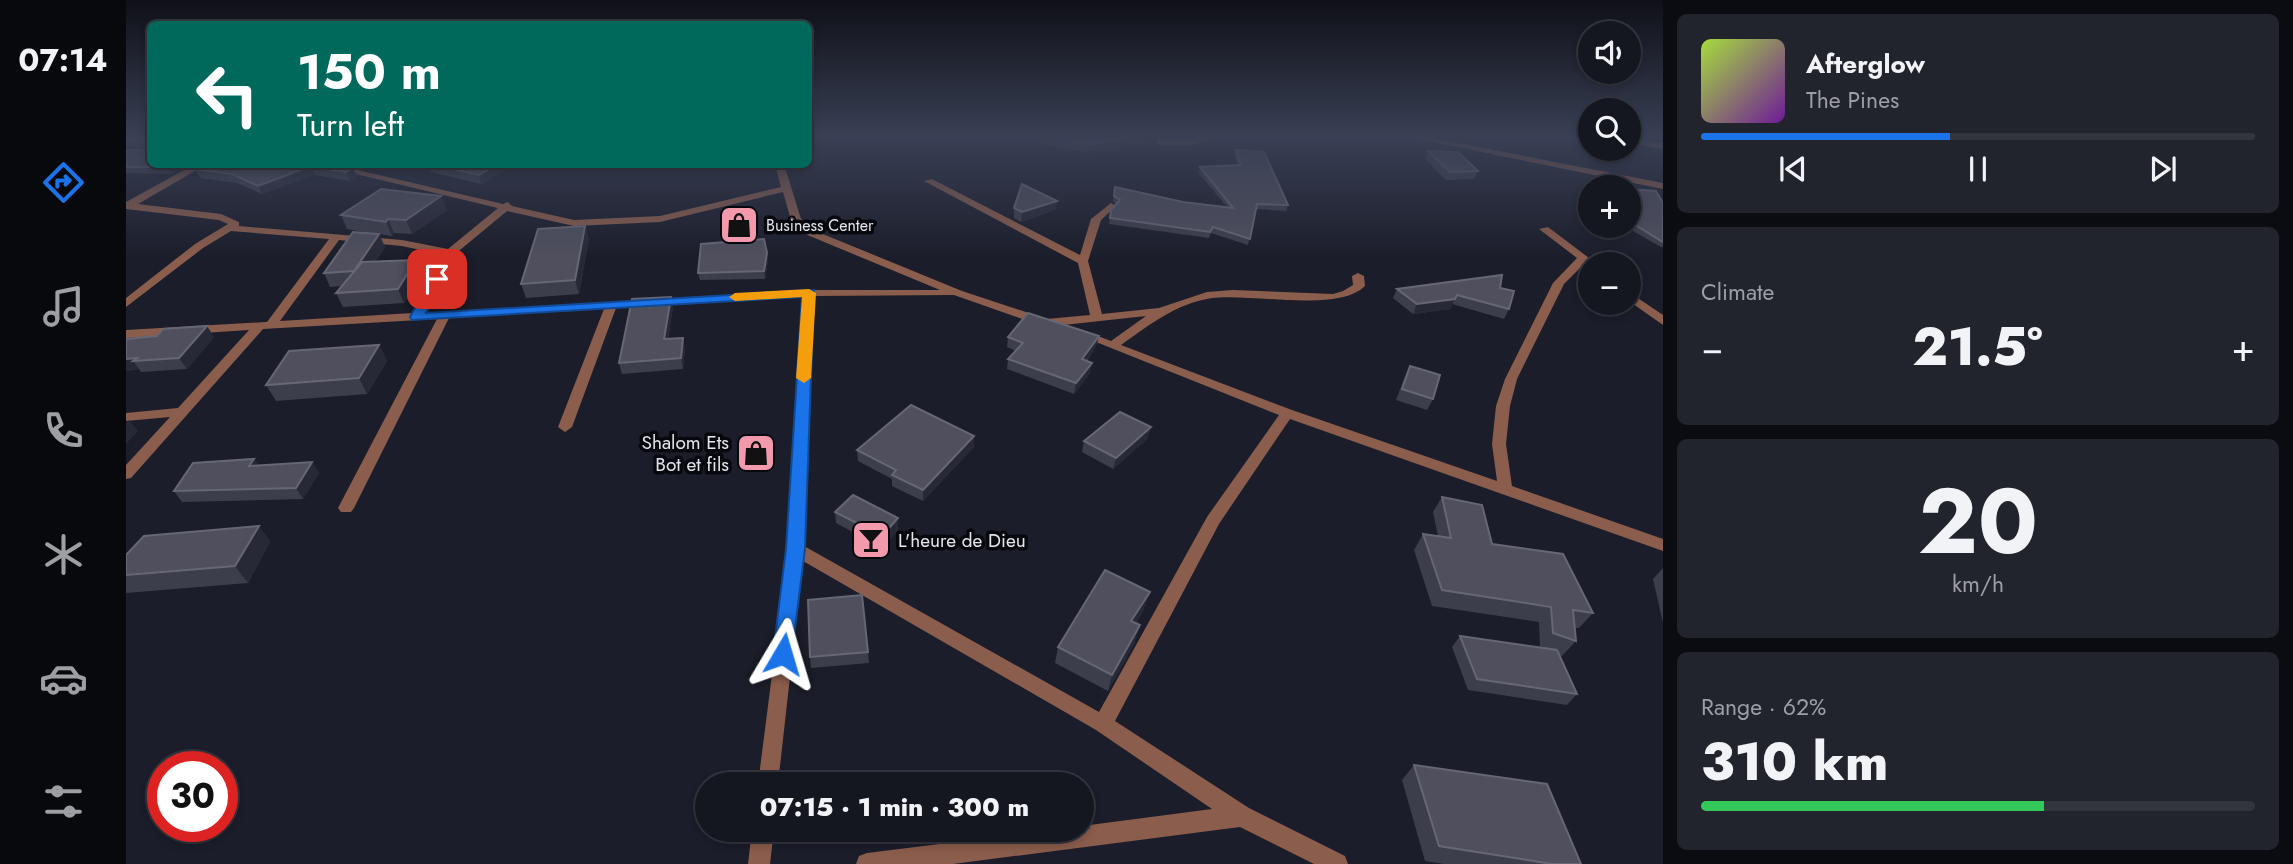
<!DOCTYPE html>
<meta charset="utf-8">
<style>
:root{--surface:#141620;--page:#21232d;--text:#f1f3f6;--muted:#9d9fa5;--line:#33353e;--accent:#1a73e8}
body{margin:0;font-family:Jost,sans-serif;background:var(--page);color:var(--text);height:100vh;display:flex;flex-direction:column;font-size:26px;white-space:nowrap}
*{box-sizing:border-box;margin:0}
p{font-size:23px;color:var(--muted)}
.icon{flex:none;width:38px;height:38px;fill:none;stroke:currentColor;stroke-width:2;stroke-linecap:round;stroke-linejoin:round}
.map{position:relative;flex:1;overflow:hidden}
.side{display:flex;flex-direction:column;gap:14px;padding:14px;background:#0b0c12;width:630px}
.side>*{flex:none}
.banner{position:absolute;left:21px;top:21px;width:665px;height:147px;border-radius:10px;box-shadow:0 4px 10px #0003,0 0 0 2px var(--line);background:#00695c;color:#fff;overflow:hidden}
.fabs{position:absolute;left:1452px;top:21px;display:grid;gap:14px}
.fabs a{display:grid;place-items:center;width:63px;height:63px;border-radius:50%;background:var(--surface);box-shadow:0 4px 10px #0003,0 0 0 2px var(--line);font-size:35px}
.speed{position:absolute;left:21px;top:751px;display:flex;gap:14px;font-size:35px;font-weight:700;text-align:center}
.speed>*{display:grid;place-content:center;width:91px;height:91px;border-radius:50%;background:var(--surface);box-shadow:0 4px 10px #0003,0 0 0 2px var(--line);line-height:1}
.speed .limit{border:10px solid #d22;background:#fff;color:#111}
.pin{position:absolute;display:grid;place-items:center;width:60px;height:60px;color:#fff;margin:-30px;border-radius:14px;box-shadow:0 4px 10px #0006}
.me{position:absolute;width:77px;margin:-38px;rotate:7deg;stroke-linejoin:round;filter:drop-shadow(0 0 5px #0008)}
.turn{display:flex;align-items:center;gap:24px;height:147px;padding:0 35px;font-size:32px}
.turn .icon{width:91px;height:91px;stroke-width:2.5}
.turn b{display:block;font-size:49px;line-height:60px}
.big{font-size:52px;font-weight:800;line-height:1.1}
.side .tile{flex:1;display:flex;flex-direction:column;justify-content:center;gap:10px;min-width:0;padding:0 24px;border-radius:10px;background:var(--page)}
.side .dial{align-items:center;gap:0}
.dial b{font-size:91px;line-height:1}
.song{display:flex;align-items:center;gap:21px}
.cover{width:84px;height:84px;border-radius:10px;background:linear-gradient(135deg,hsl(80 70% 55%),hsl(280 70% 35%))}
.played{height:7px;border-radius:4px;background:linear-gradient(90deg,var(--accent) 45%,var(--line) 45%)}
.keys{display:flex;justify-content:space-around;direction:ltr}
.heat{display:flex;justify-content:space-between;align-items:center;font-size:38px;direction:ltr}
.charge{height:10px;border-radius:5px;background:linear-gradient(90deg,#34c759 62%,var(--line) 0)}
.trip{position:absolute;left:569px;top:772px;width:399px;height:70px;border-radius:35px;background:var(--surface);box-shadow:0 4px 10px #0003,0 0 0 2px var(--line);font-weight:800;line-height:70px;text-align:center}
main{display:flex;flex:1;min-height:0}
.dock{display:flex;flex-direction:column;width:126px;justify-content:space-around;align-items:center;background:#08090d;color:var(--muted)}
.dock .icon{width:49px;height:49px}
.dock .selected{color:var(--accent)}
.dock b{font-size:32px;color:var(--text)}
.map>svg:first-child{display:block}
</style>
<main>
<nav class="dock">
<b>07:14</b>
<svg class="icon selected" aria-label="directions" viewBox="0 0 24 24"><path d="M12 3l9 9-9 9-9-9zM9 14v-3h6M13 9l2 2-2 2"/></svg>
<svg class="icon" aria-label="music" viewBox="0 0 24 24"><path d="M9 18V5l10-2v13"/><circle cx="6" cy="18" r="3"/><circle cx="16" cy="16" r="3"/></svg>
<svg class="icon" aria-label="phone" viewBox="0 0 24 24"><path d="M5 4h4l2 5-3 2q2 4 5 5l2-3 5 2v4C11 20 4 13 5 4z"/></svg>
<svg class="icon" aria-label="climate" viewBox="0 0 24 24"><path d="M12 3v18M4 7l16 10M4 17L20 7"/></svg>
<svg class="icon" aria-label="car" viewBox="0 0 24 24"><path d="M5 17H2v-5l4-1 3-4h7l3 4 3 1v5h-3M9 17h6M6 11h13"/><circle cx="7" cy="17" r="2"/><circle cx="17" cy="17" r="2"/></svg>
<svg class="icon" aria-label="filters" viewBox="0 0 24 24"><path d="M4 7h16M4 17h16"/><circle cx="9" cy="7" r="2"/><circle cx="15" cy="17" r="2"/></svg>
</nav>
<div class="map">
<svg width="1537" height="864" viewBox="0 0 1537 864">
<rect width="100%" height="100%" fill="#1b1d2a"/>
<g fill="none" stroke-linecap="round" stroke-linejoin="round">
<g fill="#8b5d4c" fill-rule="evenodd">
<polygon points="1073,137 1086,137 1068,145 1035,145 1031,142 1035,139 1067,139"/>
<polygon points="1282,137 1301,137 1537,183 1537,189"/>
<polygon points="1503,138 1537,143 1537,149 1503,143"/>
<path d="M69,164H81L12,204L95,214L113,222V226L276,240L322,249L372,208L188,164H206L377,204L382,202L386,206L448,220L534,216L655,187L649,164H658L675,219L687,230L836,291L921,319L964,315L952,263L798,181L806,179L954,255L965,219L985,203L990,206L975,220L962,261L976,314L1033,308L1081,292L1107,290L1207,294L1217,291L1227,285L1226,276L1232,273L1238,276L1239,286C1212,313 1125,293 1086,298C1051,303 1023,325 995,345L1166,410L1371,481L1366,444L1370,406L1379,379L1427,283L1451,258L1413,229L1422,227L1471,264H1465V267L1458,264L1438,284L1391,379L1384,406L1380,444L1386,486L1537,539V551L1164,419L1093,524L989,721L1123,808L1219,856L1222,864H1188L1114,827L827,864H730L733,856L741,853L925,830H956V826L1086,809L970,730L677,561L652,784H632L662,549L677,297L490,308L446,427L439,432L432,427L478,309L323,318L228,508L225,512H215L212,508L311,319L137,329L5,478L0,479V465L44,417L0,421V413L52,408L123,330L0,338V330L141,322L203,239L105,231L77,248L0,307V298L69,244L102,224L93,220L0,209V202ZM657,192L665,220L679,234L814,290H683L299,313L328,255L381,211L448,226L534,222ZM213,240L276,246L318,255L287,313L154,321ZM828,295L919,327L1020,316L985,341L956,330L950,334L1153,415L1081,517L973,712L678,546L689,296Z"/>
<polygon points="1503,292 1537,315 1537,325 1503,301"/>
<polygon points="626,830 648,830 644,864 622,864"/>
</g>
</g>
<g fill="#3d3e4b">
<polygon points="0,137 24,137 24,164 64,164 46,174 0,173 0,150 20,150 21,148 0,146"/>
<polygon points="913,137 1031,137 1028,142 961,153 912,142"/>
<polygon points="1110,150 1162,205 1160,211 1130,209 1122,245 1085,233 1083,238 983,224 985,210 990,204 987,201 989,187 1057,202 1101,207 1073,173 1074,167 1112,166 1108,155"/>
<polygon points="1302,151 1352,171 1348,179 1320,180 1299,159"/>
<polygon points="211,164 227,168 231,177 224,181 189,175 136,194 111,183 74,178 69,169"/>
<polygon points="220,164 255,164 244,170"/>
<polygon points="302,164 390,164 355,184 305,172"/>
<polygon points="1503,189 1537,203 1537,247 1535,247 1507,231 1503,223"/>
<polygon points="931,201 929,210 895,222 888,218 888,208"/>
<polygon points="321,210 286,234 268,233 266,236 253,234 259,247 250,261 290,260 295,273 278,303 217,307 210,293 216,286 204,287 198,273 249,234 221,229 215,215"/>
<polygon points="459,226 463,239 453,294 400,298 395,284"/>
<polygon points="642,261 639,279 574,280 572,273"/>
<polygon points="1374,288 1383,309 1378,319 1326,304 1324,309 1287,314 1267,298 1271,289"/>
<polygon points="547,307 542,339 559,348 557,369 496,374 493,363"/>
<polygon points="973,336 970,346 961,361 964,373 948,394 881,369 882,359 890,351 881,347 882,337"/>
<polygon points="88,337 61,369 15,372 13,369 0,371 0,339"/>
<polygon points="253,345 261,361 241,394 150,401 140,385"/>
<polygon points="1284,366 1307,399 1301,410 1270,400 1279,376"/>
<polygon points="1022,438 987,469 956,452 958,441"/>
<polygon points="848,447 797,501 766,486 766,479 732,461 731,450"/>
<polygon points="128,459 132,465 193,473 177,499 56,502 48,491"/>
<polygon points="1316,497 1366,544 1467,613 1453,628 1449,628 1450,641 1436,656 1433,655 1451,694 1441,705 1342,690 1326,647 1334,636 1414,648 1413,622 1306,606 1288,550 1297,534 1312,536 1307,512"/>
<polygon points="709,512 772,530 756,548 710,523"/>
<polygon points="133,526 144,542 122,583 0,593 0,555"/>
<polygon points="1537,568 1537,623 1527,579"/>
<polygon points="1018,609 1010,623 1009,642 982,691 929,663 932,647"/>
<polygon points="742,652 743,663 685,668 684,657"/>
<polygon points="1288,765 1455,864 1318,864 1299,861 1276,780"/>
</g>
<g fill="#282937">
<polygon points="1007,137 1031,137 1028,142 961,153 963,145"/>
<polygon points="46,164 64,164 46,174 42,167"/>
<polygon points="242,164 255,164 244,170"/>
<polygon points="372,164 390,164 355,184 353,175"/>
<polygon points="185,166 189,175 136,194 132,186"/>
<polygon points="227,168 231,177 224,181 220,172"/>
<polygon points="315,196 321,210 286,234 280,220"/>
<polygon points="931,201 929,210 895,222 896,212"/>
<polygon points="262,219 268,233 266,236 260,222"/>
<polygon points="459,226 463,239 453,294 449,280"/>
<polygon points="253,234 259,247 235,284 228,271"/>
<polygon points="641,253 642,261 639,279 638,271"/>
<polygon points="290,260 295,273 278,303 272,289"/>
<polygon points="545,297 547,307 540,350 538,339"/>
<polygon points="1329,299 1324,309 1287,314 1291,304"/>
<polygon points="81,326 88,337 61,369 53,358"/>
<polygon points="973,336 970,346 954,370 956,359"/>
<polygon points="557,338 559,348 557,369 555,358"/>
<polygon points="253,345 261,361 241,394 233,378"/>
<polygon points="11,358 7,361 13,369 0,371 0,359"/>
<polygon points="966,363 964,373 948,394 950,383"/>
<polygon points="3,420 12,431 0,444 0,423"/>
<polygon points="1025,427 1022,438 987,469 990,458"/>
<polygon points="848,436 848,447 797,501 797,490"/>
<polygon points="128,459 135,470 123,466"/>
<polygon points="186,462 193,473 177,499 170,488"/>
<polygon points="772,518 772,530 756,548 756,536"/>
<polygon points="133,526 144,542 122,583 109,566"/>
<polygon points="1024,592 1018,609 1001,638 1005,621"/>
<polygon points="1014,625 1009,642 982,691 986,675"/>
</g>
<g fill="#4f4f5d" stroke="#666774" stroke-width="2">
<polygon points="0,137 24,137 24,164 46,164 42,167 0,167 0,150 20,150 23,142 0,140"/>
<polygon points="931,137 1007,137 963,145"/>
<polygon points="1110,150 1138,152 1162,205 1131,204 1124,239 1087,227 1084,232 984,218 985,210 994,200 988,196 989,187 1057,202 1107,208 1074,167 1115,165"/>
<polygon points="1302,151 1332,152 1352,171 1324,172"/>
<polygon points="78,164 211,164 227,168 220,172 185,166 132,186 106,174 69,169"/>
<polygon points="307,164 372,164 353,175"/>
<polygon points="896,184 931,201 896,212 888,208"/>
<polygon points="255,189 315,196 280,220 262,219 260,222 215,215"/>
<polygon points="1503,189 1530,191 1537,203 1537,242 1511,226 1503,213"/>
<polygon points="459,226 449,280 395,284 412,229"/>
<polygon points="227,232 253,234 228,271 198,273"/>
<polygon points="638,239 641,253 638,271 572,273 575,244"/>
<polygon points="290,260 272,289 210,293 236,262"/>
<polygon points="1376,275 1374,288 1388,291 1383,309 1331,295 1329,299 1291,304 1271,289"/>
<polygon points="545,297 538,339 557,338 555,358 493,363 506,299"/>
<polygon points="902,313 973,336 956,359 966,363 950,383 882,359 897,343 882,337"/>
<polygon points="81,326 53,358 7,361 11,358 0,359 0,339 31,336 37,329"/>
<polygon points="253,345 233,378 140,385 163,351"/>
<polygon points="1284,366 1314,375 1307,399 1276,389"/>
<polygon points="785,405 848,436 797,490 766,475 770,470 731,450"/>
<polygon points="994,412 1025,427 990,458 958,441"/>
<polygon points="128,459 123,466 186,462 170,488 48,491 67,463"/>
<polygon points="727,495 772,518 756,536 709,512"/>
<polygon points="1316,497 1356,505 1366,544 1437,554 1467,613 1447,610 1450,641 1427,633 1425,607 1316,590 1297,534 1325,538"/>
<polygon points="133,526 109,566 0,575 0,555 18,536"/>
<polygon points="979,570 1024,592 1005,621 1014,625 986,675 932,647"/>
<polygon points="736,595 742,652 684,657 682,600"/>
<polygon points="1334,636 1431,650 1451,694 1351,679"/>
<polygon points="1288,765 1421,784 1455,864 1426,864 1313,846"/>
</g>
<linearGradient id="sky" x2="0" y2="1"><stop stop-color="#0f1017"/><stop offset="0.53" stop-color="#394055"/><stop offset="1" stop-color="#394055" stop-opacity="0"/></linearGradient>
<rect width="1537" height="258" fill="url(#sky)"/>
<polygon fill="#1a73e8" stroke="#114b97" stroke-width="2" points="311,275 317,279 300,313 688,290 679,549 665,660 657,662 650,660 647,654 660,549 676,297 286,320 284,317 305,279"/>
<polygon fill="#f59e0b" points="683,289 690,293 685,378 678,383 670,378 676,297 609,301 603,297 609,293"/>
<defs>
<symbol id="shop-square" viewBox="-11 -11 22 22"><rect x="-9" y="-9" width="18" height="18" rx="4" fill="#f29aac" stroke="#07080d"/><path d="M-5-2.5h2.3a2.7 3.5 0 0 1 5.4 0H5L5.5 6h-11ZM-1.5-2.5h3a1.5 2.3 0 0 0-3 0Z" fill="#111"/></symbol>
<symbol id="bar-square" viewBox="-11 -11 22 22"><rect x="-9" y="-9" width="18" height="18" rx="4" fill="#f29aac" stroke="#07080d"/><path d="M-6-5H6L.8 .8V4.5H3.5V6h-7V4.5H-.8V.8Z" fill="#111"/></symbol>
</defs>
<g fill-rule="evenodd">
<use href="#shop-square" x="591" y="203" width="44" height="44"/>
<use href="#shop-square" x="608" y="431" width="44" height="44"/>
<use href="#bar-square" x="723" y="518" width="44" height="44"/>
</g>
<g text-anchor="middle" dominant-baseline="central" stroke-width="7" stroke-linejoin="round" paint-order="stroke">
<g font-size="16" fill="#e3e4ee" stroke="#07080d" text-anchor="start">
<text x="640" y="225">Business Center</text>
</g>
<g font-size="19" fill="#e3e4ee" stroke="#07080d" text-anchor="end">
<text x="603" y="442">Shalom Ets<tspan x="603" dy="22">Bot et fils</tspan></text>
<text x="772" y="540" text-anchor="start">L'heure de Dieu</text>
</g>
</g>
</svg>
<div class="fabs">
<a><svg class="icon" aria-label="sound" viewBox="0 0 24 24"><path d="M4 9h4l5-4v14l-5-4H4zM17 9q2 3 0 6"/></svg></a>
<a><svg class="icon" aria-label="search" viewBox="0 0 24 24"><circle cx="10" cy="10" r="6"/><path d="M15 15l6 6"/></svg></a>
<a>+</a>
<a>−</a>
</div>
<div class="speed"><div class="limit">30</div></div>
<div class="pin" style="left:311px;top:279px;background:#d93025"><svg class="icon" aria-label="arrive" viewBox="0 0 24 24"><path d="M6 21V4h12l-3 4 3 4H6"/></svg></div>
<svg class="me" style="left:657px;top:654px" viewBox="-20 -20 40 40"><path d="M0-17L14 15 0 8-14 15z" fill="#1a73e8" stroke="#fff" stroke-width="4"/></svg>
<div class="trip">07:15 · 1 min · 300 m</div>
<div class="banner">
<div class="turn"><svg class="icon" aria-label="left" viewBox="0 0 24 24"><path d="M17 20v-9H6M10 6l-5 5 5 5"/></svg><div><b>150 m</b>Turn left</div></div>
</div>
</div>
<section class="side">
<div class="tile">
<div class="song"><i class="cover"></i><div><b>Afterglow</b><p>The Pines</p></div></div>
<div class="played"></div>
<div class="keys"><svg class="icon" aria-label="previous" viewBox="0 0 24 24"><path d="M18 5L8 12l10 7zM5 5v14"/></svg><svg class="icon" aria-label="pause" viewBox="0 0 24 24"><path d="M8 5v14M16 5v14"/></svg><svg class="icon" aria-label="next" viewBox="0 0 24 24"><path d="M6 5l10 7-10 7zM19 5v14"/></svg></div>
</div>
<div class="tile"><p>Climate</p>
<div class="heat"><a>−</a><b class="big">21.5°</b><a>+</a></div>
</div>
<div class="tile dial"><b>20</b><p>km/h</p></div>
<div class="tile"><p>Range · 62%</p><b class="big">310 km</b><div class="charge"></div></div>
</section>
</main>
